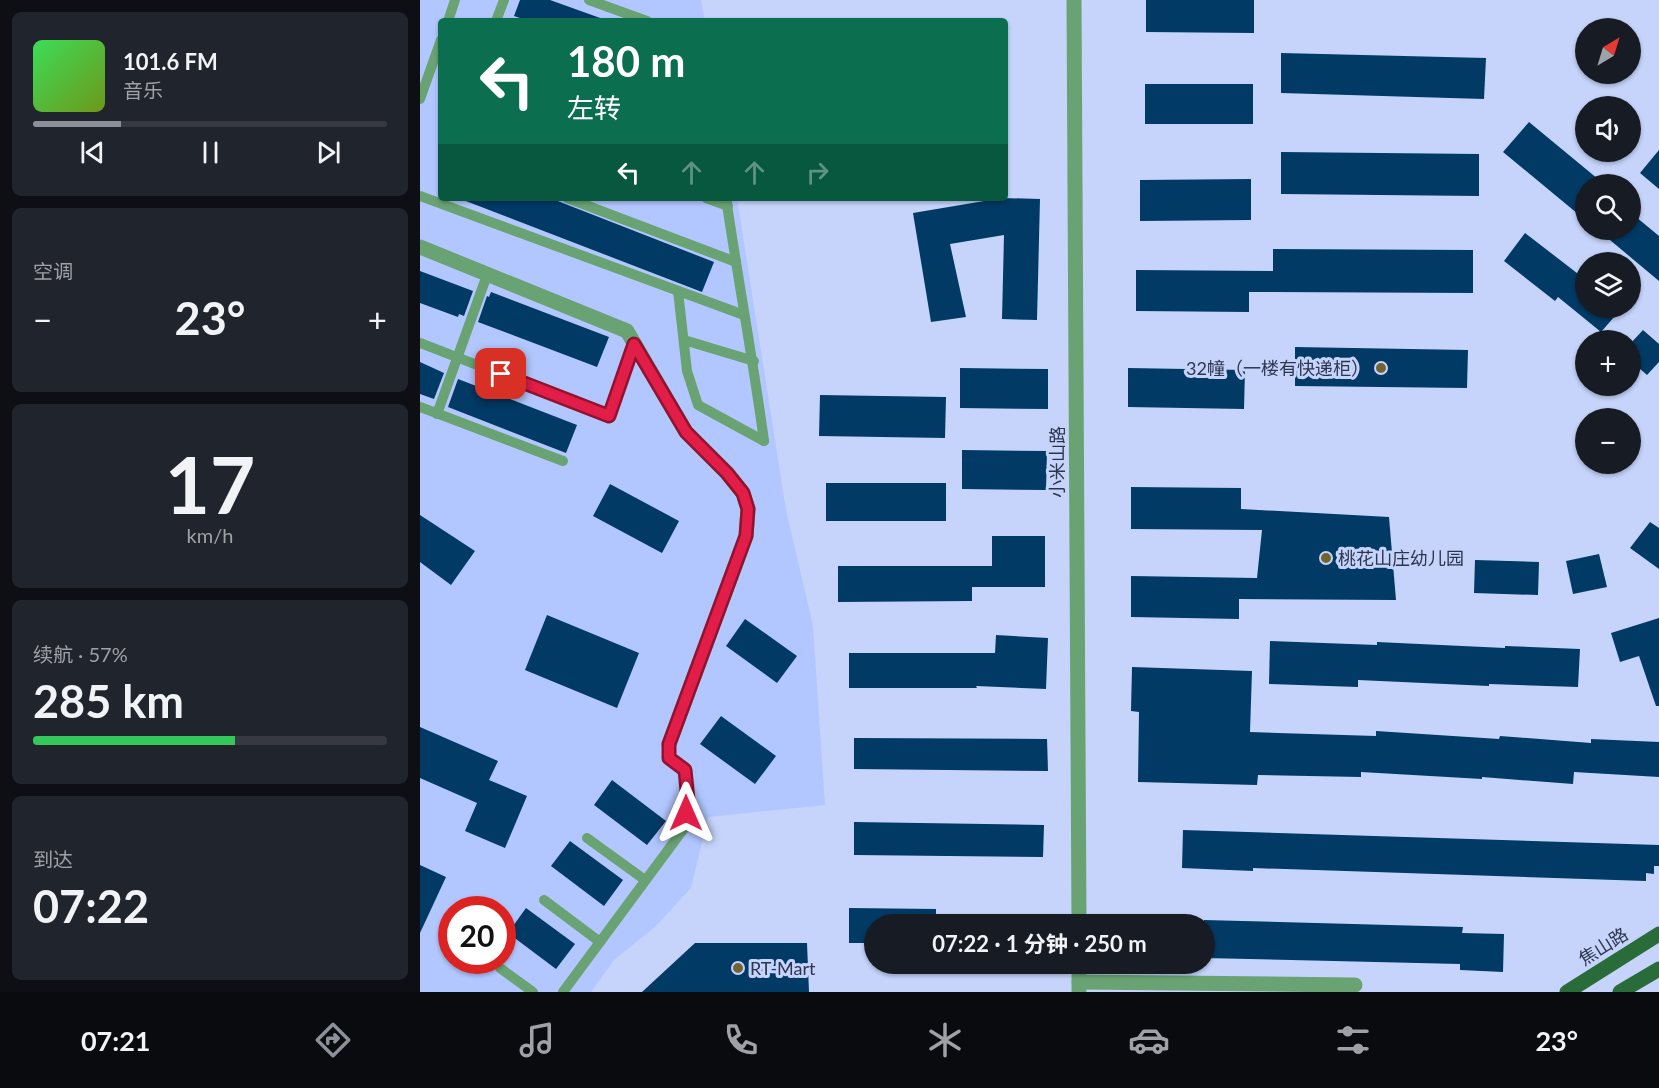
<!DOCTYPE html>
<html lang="zh">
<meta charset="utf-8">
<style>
:root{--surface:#171b24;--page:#20242c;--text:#f1f3f6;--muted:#9ea1a6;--line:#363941;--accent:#8c9099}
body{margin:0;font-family:Lato,"Noto Sans SC",sans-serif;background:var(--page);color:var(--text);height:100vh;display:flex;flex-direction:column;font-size:22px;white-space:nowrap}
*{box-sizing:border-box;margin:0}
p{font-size:20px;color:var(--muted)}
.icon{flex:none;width:33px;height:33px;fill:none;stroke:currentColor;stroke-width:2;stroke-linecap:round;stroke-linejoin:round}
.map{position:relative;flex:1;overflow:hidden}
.sheet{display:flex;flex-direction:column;gap:12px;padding:12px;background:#0d0f14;width:420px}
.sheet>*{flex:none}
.banner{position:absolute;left:18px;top:18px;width:570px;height:183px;border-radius:6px;box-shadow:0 2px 4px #0004;background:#0b6e4f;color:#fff;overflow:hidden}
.needle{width:39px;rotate:38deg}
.fabs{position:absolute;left:1155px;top:18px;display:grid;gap:12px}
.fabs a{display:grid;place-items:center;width:66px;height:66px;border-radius:50%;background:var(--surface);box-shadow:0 2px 4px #0004;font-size:30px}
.speed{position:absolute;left:18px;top:896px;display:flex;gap:12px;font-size:30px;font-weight:700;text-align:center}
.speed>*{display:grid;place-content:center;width:78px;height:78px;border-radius:50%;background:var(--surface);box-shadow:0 2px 4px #0004;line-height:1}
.speed .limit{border:9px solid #d22;background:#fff;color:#111}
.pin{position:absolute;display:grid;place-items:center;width:51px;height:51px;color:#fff;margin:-26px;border-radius:12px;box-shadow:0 3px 9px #0006}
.me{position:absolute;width:66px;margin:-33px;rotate:0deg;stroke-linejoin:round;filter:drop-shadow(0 0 4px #0008)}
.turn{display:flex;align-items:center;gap:21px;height:126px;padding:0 30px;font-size:27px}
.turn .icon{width:78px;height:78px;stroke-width:2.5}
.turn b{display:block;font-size:42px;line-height:51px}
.lanes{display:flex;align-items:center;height:57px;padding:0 30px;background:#0003;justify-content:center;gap:30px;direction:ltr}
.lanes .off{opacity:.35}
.big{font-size:45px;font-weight:700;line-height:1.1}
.sheet .tile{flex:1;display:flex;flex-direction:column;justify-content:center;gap:9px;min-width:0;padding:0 21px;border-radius:9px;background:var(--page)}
.sheet .dial{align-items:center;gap:0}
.dial b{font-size:78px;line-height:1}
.song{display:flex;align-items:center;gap:18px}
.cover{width:72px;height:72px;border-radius:9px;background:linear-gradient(135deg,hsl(130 70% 55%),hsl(80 70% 35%))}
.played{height:6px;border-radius:3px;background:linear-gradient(90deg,var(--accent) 25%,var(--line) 25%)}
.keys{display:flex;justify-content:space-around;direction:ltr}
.heat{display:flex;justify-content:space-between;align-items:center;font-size:33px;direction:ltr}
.charge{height:9px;border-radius:4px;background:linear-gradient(90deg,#34c759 57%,var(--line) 0)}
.trip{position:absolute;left:444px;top:914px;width:351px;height:60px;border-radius:30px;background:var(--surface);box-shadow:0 2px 4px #0004;font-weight:700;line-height:60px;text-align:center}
.menu{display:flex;height:96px;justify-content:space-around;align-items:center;background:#090b0e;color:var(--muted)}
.menu .icon{width:42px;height:42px}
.menu .selected{color:var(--accent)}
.menu b{font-size:27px;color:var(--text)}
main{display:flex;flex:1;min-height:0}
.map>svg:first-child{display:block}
</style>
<main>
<section class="sheet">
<div class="tile">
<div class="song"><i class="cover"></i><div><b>101.6 FM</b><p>音乐</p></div></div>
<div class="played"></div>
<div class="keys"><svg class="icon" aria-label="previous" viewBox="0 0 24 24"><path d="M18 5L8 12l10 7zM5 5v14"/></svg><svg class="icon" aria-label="pause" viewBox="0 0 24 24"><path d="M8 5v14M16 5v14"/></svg><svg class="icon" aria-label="next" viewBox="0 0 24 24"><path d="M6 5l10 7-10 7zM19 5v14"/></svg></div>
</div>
<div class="tile"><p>空调</p>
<div class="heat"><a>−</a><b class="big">23°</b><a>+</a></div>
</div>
<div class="tile dial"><b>17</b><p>km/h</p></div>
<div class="tile"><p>续航 · 57%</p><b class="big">285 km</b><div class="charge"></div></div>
<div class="tile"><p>到达</p><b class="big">07:22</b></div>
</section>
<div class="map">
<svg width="1239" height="992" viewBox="0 0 1239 992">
<rect width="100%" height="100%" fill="#c6d4fb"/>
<path fill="#b2c7ff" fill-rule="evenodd" d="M0,0H281L285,21H21V198H317L366,510L393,626L405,805L288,817L271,888L235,927L194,960L171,992H0ZM32,909H82V960H32Z"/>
<g fill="#013a65">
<polygon points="100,0 130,0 183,19 183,21 109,21 94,16"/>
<polygon points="726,0 834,0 834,33 726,32"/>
<polygon points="861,53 1066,58 1064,99 861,93"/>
<rect x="725" y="84" width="108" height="40"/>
<polygon points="1109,122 1184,184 1166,184 1166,206 1158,214 1083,152"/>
<polygon points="1239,150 1239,189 1220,173"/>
<polygon points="861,152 1059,154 1059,196 861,194"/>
<polygon points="831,179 831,220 720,221 720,180"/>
<polygon points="38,198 130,198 294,262 282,292"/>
<polygon points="582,198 620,199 617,320 582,319 584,235 530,244 546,317 511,322 493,213"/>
<polygon points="1210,212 1239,236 1239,281 1178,230 1210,230"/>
<polygon points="1105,233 1166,280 1166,308 1202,308 1181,332 1138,297 1135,301 1084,261"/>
<polygon points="853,249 1053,250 1053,293 829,292 829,312 716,311 716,270 853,271"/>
<polygon points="0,271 53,291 44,316 39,314 38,317 0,303"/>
<polygon points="71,292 189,337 177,367 58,322 67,296 69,297"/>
<polygon points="1223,330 1239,344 1239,362 1227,375 1210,360 1210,344"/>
<polygon points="875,347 1048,350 1047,388 875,386"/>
<polygon points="0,362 24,373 14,399 0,394"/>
<polygon points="540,368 628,369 628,409 540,408"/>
<polygon points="708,368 825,370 824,409 708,407"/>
<polygon points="38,379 157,425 146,453 28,407"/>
<polygon points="400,395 526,397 525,438 399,436"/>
<polygon points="542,450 627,451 626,490 542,489"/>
<rect x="406" y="483" width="120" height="38"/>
<polygon points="190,484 259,521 242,553 173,516"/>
<polygon points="711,487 821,488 821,509 969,517 976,600 819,599 819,619 711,617 711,576 837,578 842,530 711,529"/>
<polygon points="0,515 55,551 31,585 0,562"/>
<polygon points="1230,522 1239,528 1239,569 1210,548"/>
<polygon points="572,536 625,536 625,587 552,587 552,601 418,602 418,566 572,566"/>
<polygon points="1179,554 1187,587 1153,594 1146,561"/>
<polygon points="1055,560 1119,562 1118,595 1054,593"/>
<polygon points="127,615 219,653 197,708 105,670"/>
<polygon points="1239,618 1239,706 1236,706 1219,656 1200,662 1191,633"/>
<polygon points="325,619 377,656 357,683 306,646"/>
<polygon points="576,635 628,638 626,689 556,686 557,688 429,688 429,653 575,653"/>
<polygon points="850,641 957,645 957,642 1085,648 1085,646 1160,649 1158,687 1069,684 1069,686 938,680 938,687 849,684"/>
<polygon points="712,667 832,671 830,732 956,736 956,731 1079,739 1080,736 1171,743 1171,739 1239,742 1239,777 1154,772 1153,784 1062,777 1062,779 941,772 941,777 838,775 837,785 718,782 719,712 711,711"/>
<polygon points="301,716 356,756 335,784 280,744"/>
<polygon points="0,727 78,761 69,780 107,796 85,848 45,831 57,803 0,778"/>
<polygon points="434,738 627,739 628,771 434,769"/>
<polygon points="192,780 246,821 227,845 174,805"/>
<polygon points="434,822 624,825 623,857 434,855"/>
<polygon points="763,830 1239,845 1239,866 1234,866 1234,874 1226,873 1226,881 833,868 833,871 762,868"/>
<polygon points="150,841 203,880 184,906 131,866"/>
<polygon points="0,865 26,877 0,933"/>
<polygon points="106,908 155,944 136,969 88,933"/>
<polygon points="429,908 516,909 516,924 454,924 454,943 429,943"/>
<polygon points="784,920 1043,927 1042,933 1084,934 1083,972 1040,970 1040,964 784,958"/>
<polygon points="275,943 387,943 389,992 222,992"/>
</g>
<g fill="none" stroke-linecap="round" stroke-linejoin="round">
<g stroke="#6aa373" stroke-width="10">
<polyline points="169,0 227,21"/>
<polyline points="28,21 35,0"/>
<polyline points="76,21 84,0"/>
<polyline points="0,99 21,40"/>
<polyline points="0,196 324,315"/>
<polyline points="147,198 316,262"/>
<polyline points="286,198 308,206"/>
<path d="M306,198C318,279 333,360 344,441"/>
<polyline points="258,291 267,371 278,405 344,441"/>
<polyline points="264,340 334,361"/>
<polyline points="0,343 189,416 214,344"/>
<polyline points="0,407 143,461"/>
<polyline points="17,414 67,275"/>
<polyline points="167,838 225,880"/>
<polyline points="124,900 180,942"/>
<polyline points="80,968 113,992"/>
<polyline points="143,992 265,827 268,800 265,770 249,758 249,744"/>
</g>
<g stroke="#6aa373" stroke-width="15">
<polyline points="0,247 207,331 266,432 307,473 323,493 328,509 326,536 249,744"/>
<polyline points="659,982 935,985"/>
</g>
<g stroke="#6aa373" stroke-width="15">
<polyline points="654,0 659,924"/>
<polyline points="659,963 659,992"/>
</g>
<g stroke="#2a6c39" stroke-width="15">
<polyline points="1147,992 1239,934"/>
<polyline points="1200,992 1239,969"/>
</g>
</g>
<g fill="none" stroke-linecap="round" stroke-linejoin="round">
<defs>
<polyline id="route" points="81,374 189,416 214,344 266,432 307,473 323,493 328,509 326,536 249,744 249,758 265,770 268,800 266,813"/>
</defs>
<use href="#route" stroke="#92132f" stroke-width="15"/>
<use href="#route" stroke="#e11d48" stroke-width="10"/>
</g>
<g fill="#756231" stroke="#c6d4fb" stroke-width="2">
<circle cx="961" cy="368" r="6"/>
<circle cx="906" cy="558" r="6"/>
<circle cx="318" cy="968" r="6"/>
</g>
<g text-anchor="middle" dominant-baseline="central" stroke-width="6" stroke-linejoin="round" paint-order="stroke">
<g font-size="18" fill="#2c354e" stroke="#c6d4fb" text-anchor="start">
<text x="949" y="368" text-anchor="end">32幢（一楼有快递柜）</text>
<text x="918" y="558">桃花山庄幼儿园</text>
<text x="330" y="968">RT-Mart</text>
</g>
<g font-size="18" fill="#2c354e" stroke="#c6d4fb">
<text transform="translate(637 462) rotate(-90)">小米山路</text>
<text transform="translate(1183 946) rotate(-32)">焦山路</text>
</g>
</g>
</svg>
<div class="fabs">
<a><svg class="needle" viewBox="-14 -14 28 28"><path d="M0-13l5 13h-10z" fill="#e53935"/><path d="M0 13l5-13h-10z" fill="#9ea1a6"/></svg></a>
<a><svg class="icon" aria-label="sound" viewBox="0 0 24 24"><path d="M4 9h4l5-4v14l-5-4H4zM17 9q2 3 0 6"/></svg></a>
<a><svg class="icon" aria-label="search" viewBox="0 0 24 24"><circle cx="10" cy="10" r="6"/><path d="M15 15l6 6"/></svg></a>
<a><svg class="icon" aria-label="layers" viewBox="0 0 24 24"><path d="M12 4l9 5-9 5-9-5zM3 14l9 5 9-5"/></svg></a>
<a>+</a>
<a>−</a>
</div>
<div class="speed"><div class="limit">20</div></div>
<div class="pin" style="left:81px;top:374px;background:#d93025"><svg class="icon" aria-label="arrive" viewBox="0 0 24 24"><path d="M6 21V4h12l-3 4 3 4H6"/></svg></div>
<svg class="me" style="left:266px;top:813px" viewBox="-20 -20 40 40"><path d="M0-17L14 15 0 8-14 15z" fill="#e11d48" stroke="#fff" stroke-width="4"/></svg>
<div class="trip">07:22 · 1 分钟 · 250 m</div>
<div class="banner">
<div class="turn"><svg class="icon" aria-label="left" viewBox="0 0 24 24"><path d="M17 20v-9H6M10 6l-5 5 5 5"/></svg><div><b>180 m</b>左转</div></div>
<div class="lanes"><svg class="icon" aria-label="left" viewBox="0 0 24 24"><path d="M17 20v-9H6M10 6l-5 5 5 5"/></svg><svg class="icon off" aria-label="ahead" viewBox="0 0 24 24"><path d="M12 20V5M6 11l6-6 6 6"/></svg><svg class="icon off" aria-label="ahead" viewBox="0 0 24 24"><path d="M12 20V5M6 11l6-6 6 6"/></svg><svg class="icon off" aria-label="right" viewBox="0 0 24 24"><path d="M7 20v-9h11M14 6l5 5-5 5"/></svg></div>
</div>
</div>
</main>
<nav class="menu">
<b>07:21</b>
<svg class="icon selected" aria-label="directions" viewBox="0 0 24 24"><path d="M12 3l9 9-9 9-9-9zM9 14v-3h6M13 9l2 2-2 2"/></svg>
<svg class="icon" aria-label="music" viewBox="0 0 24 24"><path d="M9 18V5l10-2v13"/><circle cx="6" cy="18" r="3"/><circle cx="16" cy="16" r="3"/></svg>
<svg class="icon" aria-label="phone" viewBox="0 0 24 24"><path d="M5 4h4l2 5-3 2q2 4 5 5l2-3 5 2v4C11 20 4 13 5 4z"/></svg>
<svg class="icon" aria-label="climate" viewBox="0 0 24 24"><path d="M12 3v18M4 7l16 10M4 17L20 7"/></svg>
<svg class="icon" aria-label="car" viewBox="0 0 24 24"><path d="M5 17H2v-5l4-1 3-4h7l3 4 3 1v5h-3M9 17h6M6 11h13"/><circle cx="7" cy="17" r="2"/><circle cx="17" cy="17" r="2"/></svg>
<svg class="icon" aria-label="filters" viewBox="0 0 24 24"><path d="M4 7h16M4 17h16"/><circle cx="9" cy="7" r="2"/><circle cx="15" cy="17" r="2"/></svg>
<b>23°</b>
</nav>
